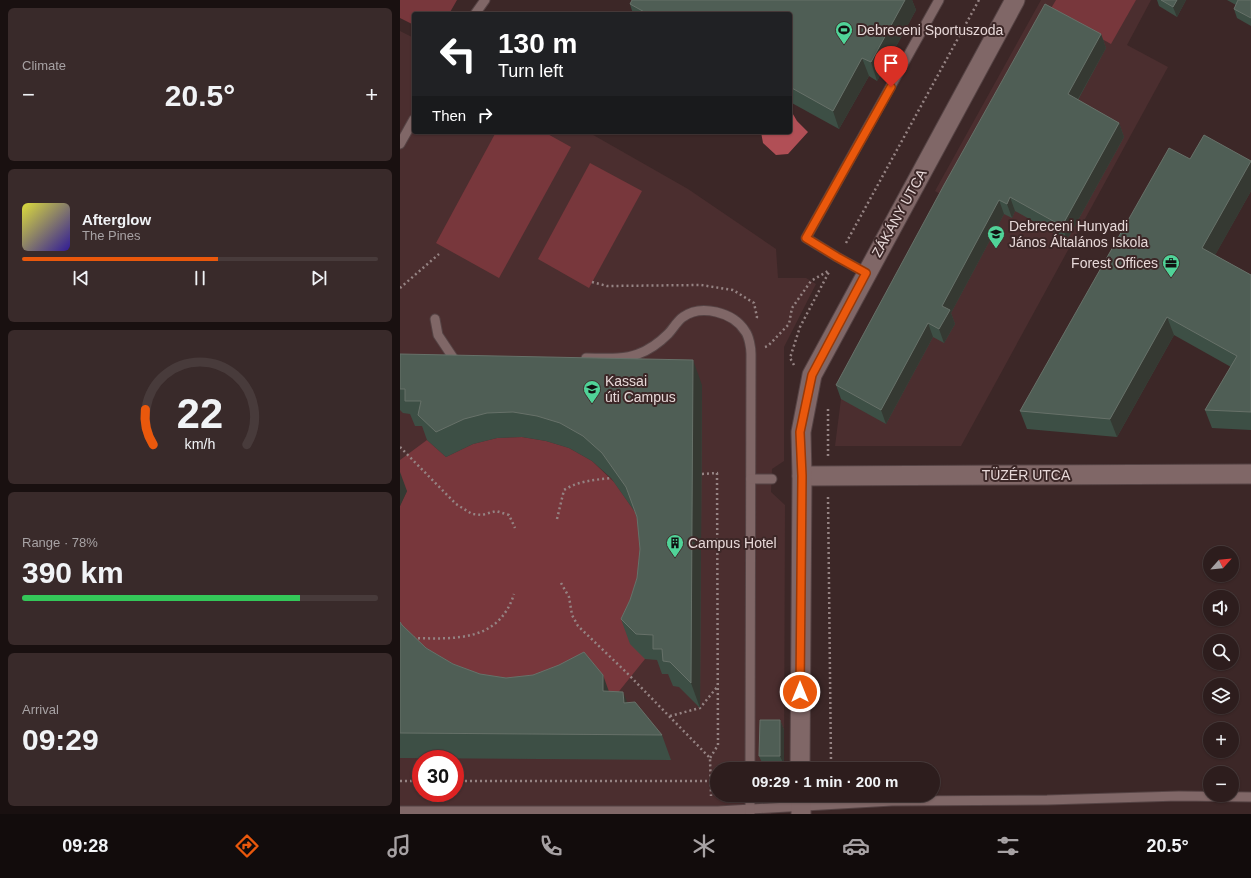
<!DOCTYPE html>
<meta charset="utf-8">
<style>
:root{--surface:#2d1d1d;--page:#392a2a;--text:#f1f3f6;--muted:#a7a2a4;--line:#483b3b;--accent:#ea580c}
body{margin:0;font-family:Arial,sans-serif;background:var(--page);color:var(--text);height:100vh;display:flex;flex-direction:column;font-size:15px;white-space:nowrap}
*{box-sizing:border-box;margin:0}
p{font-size:13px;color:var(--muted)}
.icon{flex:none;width:22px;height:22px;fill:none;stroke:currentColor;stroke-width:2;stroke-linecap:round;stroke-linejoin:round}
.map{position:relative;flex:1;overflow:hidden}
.side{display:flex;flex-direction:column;gap:8px;padding:8px;background:#191010;width:400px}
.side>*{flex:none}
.hud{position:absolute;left:12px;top:12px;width:380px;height:122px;border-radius:4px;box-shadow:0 1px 3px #0004,0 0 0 1px var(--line);background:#202124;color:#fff;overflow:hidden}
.needle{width:26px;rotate:63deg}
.controls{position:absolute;left:803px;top:546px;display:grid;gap:8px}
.controls a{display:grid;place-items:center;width:36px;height:36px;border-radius:50%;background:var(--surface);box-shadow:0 1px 3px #0004,0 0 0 1px var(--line);font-size:20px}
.speed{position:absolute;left:12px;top:750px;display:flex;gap:8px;font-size:20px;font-weight:700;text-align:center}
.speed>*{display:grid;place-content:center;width:52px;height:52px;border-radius:50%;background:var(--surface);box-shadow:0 1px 3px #0004,0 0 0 1px var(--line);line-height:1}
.speed .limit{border:6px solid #d22;background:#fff;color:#111}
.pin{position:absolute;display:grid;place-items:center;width:34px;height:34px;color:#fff;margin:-41px -17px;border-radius:50% 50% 50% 0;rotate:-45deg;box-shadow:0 0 4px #0007}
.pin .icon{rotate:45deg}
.me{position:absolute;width:44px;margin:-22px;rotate:0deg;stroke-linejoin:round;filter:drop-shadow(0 0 3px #0008)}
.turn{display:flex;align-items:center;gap:14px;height:84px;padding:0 20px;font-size:18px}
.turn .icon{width:52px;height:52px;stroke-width:2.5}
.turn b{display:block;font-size:28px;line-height:34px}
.then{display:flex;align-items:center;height:38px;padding:0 20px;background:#0003;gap:8px;font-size:15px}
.big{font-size:30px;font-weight:800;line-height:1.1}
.side .widget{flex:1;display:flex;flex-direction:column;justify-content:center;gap:6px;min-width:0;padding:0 14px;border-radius:6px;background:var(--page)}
.side .dial{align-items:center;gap:0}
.dial svg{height:104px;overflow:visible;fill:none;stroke:var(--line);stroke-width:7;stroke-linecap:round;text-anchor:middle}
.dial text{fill:var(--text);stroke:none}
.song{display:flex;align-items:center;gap:12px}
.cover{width:48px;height:48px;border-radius:6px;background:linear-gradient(135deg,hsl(60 70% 55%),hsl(250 70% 35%))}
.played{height:4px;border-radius:2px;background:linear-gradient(90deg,var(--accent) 55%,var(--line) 55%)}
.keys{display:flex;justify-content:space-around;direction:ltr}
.heat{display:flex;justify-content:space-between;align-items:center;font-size:22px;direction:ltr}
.charge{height:6px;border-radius:3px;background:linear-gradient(90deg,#34c759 78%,var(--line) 0)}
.trip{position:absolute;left:310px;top:762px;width:230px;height:40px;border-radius:20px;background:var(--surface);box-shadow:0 1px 3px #0004,0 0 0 1px var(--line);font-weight:800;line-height:40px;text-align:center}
.tab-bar{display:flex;height:64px;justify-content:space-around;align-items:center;background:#120c0c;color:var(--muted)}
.tab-bar .icon{width:28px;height:28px}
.tab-bar .current{color:var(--accent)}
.tab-bar b{font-size:18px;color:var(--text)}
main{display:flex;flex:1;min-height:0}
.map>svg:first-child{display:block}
</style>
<main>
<section class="side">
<div class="widget"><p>Climate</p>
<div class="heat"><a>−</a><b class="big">20.5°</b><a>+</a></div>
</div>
<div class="widget">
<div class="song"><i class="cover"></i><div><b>Afterglow</b><p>The Pines</p></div></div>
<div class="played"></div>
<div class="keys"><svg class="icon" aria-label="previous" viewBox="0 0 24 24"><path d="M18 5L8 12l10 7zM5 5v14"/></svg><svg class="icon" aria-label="pause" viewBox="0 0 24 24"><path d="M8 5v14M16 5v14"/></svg><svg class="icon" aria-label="next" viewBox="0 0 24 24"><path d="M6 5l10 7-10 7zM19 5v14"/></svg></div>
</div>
<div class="widget dial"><svg viewBox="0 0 100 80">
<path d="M14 69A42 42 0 1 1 86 69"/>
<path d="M14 69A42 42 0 0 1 8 42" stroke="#ea580c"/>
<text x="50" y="56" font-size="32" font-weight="700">22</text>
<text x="50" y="72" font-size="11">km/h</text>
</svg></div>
<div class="widget"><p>Range · 78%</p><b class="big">390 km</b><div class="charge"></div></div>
<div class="widget"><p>Arrival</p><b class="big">09:29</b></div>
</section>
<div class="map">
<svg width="851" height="814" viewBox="0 0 851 814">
<rect width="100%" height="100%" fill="#3c2727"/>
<g fill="#4b2e2f" fill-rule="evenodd">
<polygon points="641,0 751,0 727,45 768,67 561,446 435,446 441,399 549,199 535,191"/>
<path d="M0,31L14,38V132H188L288,189L376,249L378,278H406L416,284L384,347V461L372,469L371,492L385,505L384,769H317V795H371V814H0ZM21,759H55V793H21Z"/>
</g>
<g fill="#78373c">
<polygon points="0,0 57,0 49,14 14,14 14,25 0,18"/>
<polygon points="656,0 736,0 711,44 650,10"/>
<polygon points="96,132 144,132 171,147 99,278 36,243"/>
<polygon points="190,163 242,191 189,288 138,259"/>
<polygon points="122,437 146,441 169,448 192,461 214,482 235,512 246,542 245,659 212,700 89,699 0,632 0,506 7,491 0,485 0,460 27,440 46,457 73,444 97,438"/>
</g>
<polygon fill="#b14f56" points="390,109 397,121 408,132 388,154 376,155 363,143 361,132 390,132"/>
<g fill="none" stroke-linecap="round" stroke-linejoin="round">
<defs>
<g id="lane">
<polyline points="75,14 85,0"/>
<polyline points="0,144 14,119"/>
<polyline points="466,273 437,257 406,238 539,0"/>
<polyline points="35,319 38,335 54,359"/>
<path d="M186,358C202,358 223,360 238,354C249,350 260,342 268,334C273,329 277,321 283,317C301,304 333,312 345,331C349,336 351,348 351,354L350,769"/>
<polyline points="351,479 372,479"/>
<polyline points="0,811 318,811 492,801 647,800 779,796 851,797"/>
<polyline points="350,814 350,795"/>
</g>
<g id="street">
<polyline points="402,476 851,474"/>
<polyline points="400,769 402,476 401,432 412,375 615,0"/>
<polyline points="401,814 401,795"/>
</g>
</defs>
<use href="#lane" stroke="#554344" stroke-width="11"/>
<use href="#street" stroke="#554344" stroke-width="21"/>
<g stroke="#958383" stroke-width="2.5" stroke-dasharray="2 3" stroke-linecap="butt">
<polyline points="446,243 579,0"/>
<polyline points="192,282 207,286 301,285 333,290 354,303 357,317 356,319"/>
<polyline points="0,288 39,254"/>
<polyline points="365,347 368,346 389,324 392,308 411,281 428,271"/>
<polyline points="394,365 390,358 400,327 430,270"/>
<polyline points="0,447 56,504 72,514 82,515 96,511 109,515 115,528"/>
<polyline points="428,456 428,409"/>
<polyline points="302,474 317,473 318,745 310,758"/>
<polyline points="428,497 431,762 434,769"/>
<path d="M157,519L164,490C178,481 194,480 211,478"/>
<polyline points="161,583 169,597 172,615 178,626 226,672 310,758 311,796"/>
<path d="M13,638C55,639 99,642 114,594"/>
<polyline points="270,716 300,708 318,686"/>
<polyline points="0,781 21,781"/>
<polyline points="55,781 309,781"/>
</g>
<use href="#lane" stroke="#806767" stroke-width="9"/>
<use href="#street" stroke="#806767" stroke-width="19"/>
</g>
<g fill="#3d4f45">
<polygon points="232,0 512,0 516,10 477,81 469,76 439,129 390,102 390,14 233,14 230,4"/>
<polygon points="757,0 786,0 777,17 759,6"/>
<polygon points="827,0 851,0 851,26 837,18 834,9 836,5"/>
<polygon points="701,34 706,48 678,100 719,123 724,137 667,240 615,211 612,218 604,214 551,313 555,324 544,343 533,337 486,424 441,399 436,385"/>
<polygon points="790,159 851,161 851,191 815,255 851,275 851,430 812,428 805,410 831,367 774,335 717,437 627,429 620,411"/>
<polygon points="0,354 302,385 300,708 279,687 273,686 268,674 262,674 257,660 245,659 230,644 221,619 230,600 237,578 240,549 237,519 235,512 211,478 192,461 169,448 146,441 122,437 97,438 73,444 46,457 27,440 22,426 15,426 10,414 3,413 0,410"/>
<polygon points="0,622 2,625 26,648 53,664 80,674 209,692 227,703 262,735 271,760 0,758"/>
<polygon points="380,720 384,730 384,765 363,765 359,756"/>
</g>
<g fill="#353932">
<polygon points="505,0 512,0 516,10 477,81 471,62"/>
<polygon points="777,0 786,0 777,17 773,7"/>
<polygon points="701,34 706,48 673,108 668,94"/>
<polygon points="462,58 469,76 439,129 433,111"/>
<polygon points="719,123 724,137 667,240 662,226"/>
<polygon points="851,161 851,191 809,266 802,248"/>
<polygon points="610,197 615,211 612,218 607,204"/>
<polygon points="599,200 604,214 551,313 555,324 544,343 539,329 542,306"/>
<polygon points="767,317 774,335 717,437 710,419"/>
<polygon points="528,323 533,337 486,424 481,410"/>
<polygon points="293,360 302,385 300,708 291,683"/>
<polygon points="0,472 7,491 0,506"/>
<polygon points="203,675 212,700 203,691"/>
<polygon points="223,692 233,717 224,703"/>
<polygon points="380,720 384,730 384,765 380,756"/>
</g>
<g fill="#4f5e55" stroke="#677169">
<polygon points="232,0 505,0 471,62 462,58 433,111 390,87 390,14 248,14 230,4"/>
<polygon points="761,0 777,0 773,7"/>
<polygon points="838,0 851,0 851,18 834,9"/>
<polygon points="645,4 701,34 668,94 719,123 662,226 610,197 607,204 599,200 542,306 550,310 539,329 528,323 481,410 436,385 544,185"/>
<polygon points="804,135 851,161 802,248 851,275 851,412 805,410 837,356 767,317 710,419 620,411 769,148 790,159"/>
<polygon points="0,354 293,360 291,683 270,662 263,661 262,649 253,649 253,635 236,634 221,619 230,600 237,578 240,549 237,517 226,487 202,453 183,436 160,423 137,416 113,412 87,413 64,419 36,432 18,415 21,401 5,401 5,389 0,389"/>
<polygon points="0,622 2,625 26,648 53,664 80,674 106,678 133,675 159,665 184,652 203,675 203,691 223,692 224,703 235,702 262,735 0,733"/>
<polygon points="360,720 380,720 380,756 359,756"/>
</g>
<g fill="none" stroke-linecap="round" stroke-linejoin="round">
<defs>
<polyline id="route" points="400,692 402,476 400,432 412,375 466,273 437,257 406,238 491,87"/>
</defs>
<use href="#route" stroke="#983908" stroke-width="10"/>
<use href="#route" stroke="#ea580c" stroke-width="7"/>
</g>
<defs>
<symbol id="stadium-pin" viewBox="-11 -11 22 30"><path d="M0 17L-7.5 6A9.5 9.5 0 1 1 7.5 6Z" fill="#50d398" stroke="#3c2727"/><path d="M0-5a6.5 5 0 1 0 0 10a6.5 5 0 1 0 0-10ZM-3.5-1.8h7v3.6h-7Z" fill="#111"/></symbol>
<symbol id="school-pin" viewBox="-11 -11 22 30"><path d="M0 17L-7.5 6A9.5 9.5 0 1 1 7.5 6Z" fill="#50d398" stroke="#3c2727"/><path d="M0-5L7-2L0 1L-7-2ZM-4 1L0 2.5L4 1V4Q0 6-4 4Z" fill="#111"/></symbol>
<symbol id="office-pin" viewBox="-11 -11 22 30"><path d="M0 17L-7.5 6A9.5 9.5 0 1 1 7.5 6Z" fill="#50d398" stroke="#3c2727"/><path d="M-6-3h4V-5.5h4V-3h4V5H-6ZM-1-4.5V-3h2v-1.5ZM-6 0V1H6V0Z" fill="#111"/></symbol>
<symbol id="university-pin" viewBox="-11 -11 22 30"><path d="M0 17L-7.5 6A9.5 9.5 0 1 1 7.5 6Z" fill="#50d398" stroke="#3c2727"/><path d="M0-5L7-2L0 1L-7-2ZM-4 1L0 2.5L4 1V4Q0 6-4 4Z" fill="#111"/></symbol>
<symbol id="building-pin" viewBox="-11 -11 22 30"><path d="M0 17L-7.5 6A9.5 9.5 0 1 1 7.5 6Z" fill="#50d398" stroke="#3c2727"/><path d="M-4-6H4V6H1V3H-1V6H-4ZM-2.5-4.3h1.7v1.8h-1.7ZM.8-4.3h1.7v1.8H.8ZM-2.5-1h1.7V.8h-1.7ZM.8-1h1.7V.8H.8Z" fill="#111"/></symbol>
</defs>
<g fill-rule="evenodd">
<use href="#stadium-pin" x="434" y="20" width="20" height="27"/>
<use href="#school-pin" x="586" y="224" width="20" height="27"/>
<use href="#office-pin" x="761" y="253" width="20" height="27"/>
<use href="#university-pin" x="182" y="379" width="20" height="27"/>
<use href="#building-pin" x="265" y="533" width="20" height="27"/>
</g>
<g text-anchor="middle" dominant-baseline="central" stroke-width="4" stroke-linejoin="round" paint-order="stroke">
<g font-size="14" fill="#e7d8d8" stroke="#3c2727" text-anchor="start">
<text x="457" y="30">Debreceni Sportuszoda</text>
<text x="609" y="226">Debreceni Hunyadi<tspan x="609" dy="16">János Általános Iskola</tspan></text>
<text x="758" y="263" text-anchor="end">Forest Offices</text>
<text x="205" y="381">Kassai<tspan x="205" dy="16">úti Campus</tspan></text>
<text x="288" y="543">Campus Hotel</text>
</g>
<g font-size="14" fill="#e7d8d8" stroke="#3c2727">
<text transform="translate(499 213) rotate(-61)">ZÁKÁNY UTCA</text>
<text x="626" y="475">TÜZÉR UTCA</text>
</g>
</g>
</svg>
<div class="controls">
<a><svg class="needle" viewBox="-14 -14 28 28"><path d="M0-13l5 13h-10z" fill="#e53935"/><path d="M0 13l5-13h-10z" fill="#a7a2a4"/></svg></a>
<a><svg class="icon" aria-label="sound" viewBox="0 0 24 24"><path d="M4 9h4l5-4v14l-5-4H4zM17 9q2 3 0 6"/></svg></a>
<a><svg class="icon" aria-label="search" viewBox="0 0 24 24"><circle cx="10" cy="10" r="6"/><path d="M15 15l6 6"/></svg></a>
<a><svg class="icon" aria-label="layers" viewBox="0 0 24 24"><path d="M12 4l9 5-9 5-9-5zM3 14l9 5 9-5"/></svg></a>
<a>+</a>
<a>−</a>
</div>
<div class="speed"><div class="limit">30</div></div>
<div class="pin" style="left:491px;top:87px;background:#d93025"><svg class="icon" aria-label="arrive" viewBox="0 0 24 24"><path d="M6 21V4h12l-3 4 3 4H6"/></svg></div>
<svg class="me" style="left:400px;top:692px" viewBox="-20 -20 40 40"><circle r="17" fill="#ea580c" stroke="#fff" stroke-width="3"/><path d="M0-11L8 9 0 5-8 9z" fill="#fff"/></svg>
<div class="trip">09:29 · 1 min · 200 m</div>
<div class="hud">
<div class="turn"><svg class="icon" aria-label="left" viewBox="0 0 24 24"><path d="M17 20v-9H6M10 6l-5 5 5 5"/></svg><div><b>130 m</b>Turn left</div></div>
<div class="then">Then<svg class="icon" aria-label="right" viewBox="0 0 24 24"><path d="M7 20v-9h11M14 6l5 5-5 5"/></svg></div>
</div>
</div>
</main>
<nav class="tab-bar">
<b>09:28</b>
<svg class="icon current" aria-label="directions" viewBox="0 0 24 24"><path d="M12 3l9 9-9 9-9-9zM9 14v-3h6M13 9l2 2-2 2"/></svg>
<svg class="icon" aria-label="music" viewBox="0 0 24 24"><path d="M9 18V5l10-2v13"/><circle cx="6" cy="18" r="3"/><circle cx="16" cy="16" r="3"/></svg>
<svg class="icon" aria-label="phone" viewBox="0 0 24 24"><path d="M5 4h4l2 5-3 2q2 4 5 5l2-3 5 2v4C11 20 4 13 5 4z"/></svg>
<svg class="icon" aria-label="climate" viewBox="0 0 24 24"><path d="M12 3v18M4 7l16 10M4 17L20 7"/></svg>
<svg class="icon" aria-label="car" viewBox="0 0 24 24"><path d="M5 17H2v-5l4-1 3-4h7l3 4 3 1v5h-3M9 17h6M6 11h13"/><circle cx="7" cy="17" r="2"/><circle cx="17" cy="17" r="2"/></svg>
<svg class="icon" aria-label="filters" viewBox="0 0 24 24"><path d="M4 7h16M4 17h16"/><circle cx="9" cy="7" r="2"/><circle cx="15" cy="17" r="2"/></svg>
<b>20.5°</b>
</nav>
